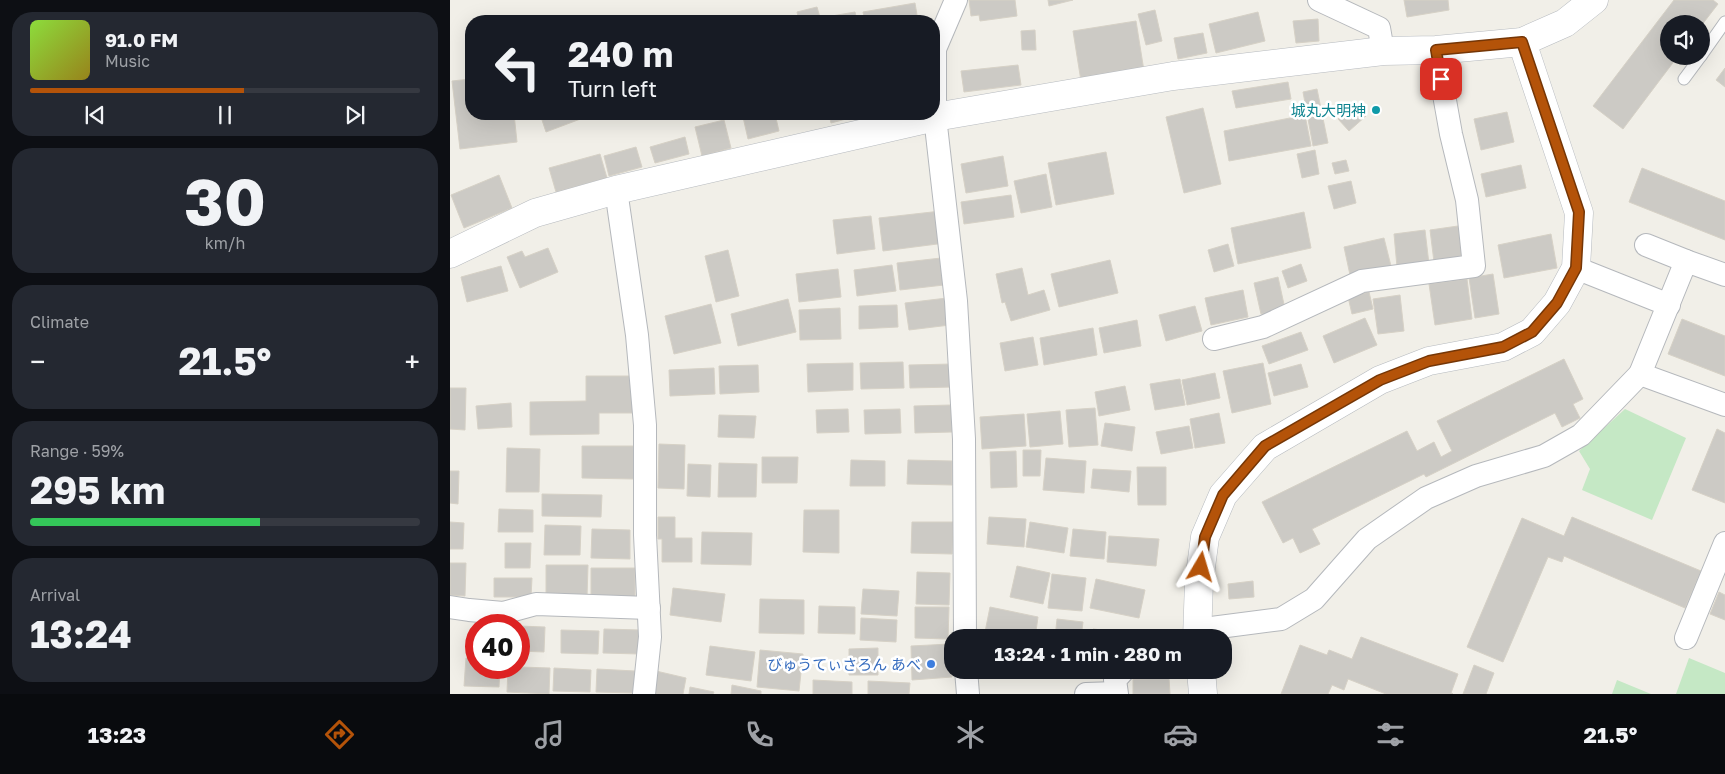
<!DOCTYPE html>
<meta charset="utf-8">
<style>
:root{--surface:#171b24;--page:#242831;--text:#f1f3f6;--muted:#9ea1a6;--line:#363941;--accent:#b45309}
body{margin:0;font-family:"Golos Text","Noto Sans JP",sans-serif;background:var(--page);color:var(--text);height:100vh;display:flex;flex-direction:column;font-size:19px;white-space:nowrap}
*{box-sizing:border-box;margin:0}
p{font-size:16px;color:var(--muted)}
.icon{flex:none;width:28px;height:28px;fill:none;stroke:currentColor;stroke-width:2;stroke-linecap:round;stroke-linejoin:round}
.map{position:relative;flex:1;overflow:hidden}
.details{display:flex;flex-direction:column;gap:12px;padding:12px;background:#0d0f14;width:450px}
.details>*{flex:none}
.top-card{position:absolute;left:15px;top:15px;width:475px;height:105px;border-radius:20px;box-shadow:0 5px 20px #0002;background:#171b24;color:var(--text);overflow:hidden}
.tools{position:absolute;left:1210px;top:15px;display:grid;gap:10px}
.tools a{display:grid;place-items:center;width:50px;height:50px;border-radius:50%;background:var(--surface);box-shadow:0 5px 20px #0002;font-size:25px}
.speed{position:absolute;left:15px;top:614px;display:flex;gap:10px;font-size:25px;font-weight:700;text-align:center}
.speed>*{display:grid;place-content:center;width:65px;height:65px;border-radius:50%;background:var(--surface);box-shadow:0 5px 20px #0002;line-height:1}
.speed .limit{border:8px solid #d22;background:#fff;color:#111}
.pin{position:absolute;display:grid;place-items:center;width:42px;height:42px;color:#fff;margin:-21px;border-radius:10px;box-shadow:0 2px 8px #0006}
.me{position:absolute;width:55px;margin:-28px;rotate:7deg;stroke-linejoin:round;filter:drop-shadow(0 0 4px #0008)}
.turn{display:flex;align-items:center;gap:18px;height:105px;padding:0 20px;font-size:22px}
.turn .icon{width:65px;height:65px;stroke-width:2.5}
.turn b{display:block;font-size:35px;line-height:42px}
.big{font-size:38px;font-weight:700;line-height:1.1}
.details .widget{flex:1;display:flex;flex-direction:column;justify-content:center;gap:8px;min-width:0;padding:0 18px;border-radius:20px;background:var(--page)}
.details .dial{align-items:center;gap:0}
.dial b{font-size:65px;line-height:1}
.song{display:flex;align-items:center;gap:15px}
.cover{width:60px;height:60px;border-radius:8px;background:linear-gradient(135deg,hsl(90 70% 55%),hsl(50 70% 35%))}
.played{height:5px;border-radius:2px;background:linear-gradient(90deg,var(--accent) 55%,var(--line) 55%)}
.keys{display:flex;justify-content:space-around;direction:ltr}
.heat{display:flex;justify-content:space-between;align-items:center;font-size:28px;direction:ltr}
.charge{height:8px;border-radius:4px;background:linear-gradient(90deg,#34c759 59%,var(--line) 0)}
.trip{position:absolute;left:494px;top:629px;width:288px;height:50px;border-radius:20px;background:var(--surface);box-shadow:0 5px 20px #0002;font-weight:700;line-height:50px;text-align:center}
.menu{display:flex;height:80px;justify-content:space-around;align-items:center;background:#090b0e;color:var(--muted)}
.menu .icon{width:35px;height:35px}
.menu .on{color:var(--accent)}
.menu b{font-size:22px;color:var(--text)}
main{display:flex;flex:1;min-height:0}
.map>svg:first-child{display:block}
</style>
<main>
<section class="details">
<div class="widget">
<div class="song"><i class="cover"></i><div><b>91.0 FM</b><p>Music</p></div></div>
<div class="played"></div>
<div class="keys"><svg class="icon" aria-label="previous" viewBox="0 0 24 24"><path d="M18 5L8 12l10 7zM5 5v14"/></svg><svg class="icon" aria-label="pause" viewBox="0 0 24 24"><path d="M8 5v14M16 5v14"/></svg><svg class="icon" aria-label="next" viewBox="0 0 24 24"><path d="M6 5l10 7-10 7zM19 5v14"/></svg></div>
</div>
<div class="widget dial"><b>30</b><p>km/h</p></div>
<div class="widget"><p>Climate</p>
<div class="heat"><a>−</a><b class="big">21.5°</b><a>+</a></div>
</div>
<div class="widget"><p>Range · 59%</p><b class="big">295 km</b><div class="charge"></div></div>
<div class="widget"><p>Arrival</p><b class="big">13:24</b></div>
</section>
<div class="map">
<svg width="1275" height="694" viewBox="0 0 1275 694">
<rect width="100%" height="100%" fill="#f1efe8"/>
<g fill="#c5e8c5">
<polygon points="1175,409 1236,438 1202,520 1132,490 1140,469 1129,451"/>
<polygon points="1239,658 1275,673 1275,694 1226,694"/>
<polygon points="1167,680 1201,694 1162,694"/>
</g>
<g fill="#cccac5" stroke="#d6d1c6">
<polygon points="519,0 565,0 567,16 530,21 529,15 521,16"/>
<polygon points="598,0 623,0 599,6"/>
<polygon points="954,0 998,0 999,10 957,17"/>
<polygon points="1224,0 1263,0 1268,4 1251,26 1251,24 1219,24 1219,56 1228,56 1173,129 1143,106"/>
<polygon points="465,3 468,21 415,21 413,12"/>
<polygon points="367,7 371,21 349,21 347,12"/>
<polygon points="705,10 712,41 696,45 688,14"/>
<polygon points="405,12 407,21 377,21 376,17"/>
<polygon points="808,12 815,41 766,53 759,24"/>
<polygon points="868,19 869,41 846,43 843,21"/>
<polygon points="686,21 694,71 631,81 623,31"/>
<polygon points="585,30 586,50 572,50 571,31"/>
<polygon points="753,33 757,53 728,59 724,38"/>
<polygon points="568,65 571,85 514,92 511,71"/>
<polygon points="1275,68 1275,87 1266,80"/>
<polygon points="21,79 21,114 64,114 67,142 10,149 2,81"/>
<polygon points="838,82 841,99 786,108 782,91"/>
<polygon points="867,89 878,143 863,146 853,92"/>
<polygon points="906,104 916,116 899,131 888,119"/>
<polygon points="753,108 771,184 734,193 716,117"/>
<polygon points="1057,112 1064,142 1031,150 1024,119"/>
<polygon points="90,114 131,114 133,118 96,132"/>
<polygon points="307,114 325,114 329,131 298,139 293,117"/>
<polygon points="379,114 411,114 411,115 381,123"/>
<polygon points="855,115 861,146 779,161 774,131"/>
<polygon points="274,120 281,148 252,156 245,127"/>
<polygon points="235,137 239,154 205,163 200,147"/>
<polygon points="186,147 192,167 159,176 154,156"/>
<polygon points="865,150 869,174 852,178 847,154"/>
<polygon points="656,152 664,194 606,205 598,163"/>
<polygon points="150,154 157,178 106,192 99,168"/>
<polygon points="553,156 558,186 516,193 511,164"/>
<polygon points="896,160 899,171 885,174 882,163"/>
<polygon points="1071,165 1076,188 1036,197 1031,174"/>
<polygon points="1192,168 1275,201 1275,240 1179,202"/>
<polygon points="596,174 602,207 571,213 564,181"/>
<polygon points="49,175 62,208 14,228 1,195"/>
<polygon points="901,181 906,203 884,209 878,186"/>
<polygon points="561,195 564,217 514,224 511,202"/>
<polygon points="491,211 495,243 433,251 429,218"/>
<polygon points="854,212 861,248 788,264 781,228"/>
<polygon points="421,216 425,249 387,254 383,220"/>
<polygon points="1008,226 1012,258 984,262 980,230"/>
<polygon points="975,230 979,264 947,267 944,234"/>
<polygon points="1101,234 1107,268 1054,278 1048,245"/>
<polygon points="934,238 941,266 900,275 894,247"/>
<polygon points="778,244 784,266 764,272 758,250"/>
<polygon points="98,248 108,272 70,288 57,257 72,251 75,257"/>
<polygon points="278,250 289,296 266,302 255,256"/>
<polygon points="491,258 494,285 450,290 447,263"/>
<polygon points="660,260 668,293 609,307 601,274"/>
<polygon points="851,264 857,281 838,288 832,271"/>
<polygon points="442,265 446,291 407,296 404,270"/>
<polygon points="51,266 58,291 17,302 11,277"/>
<polygon points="572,268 578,295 594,290 600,310 561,321 555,302 552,303 546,274"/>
<polygon points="388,269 391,297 349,302 346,274"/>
<polygon points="1043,274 1049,314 1025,318 1019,278"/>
<polygon points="828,277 835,309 811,314 804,283"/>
<polygon points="1017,279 1022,319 985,325 979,284"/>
<polygon points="793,290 798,317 761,325 755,298"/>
<polygon points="919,292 923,309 902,314 898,297"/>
<polygon points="950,295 954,331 928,334 923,299"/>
<polygon points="497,298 500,325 459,330 455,303"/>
<polygon points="338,299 346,332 288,346 281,314"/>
<polygon points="261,304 271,343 224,354 215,316"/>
<polygon points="447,305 448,327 409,329 409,306"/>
<polygon points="745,306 752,331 716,341 709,315"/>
<polygon points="390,308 391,339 350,340 349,310"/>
<polygon points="915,318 927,345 884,363 873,336"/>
<polygon points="1232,319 1275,336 1275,376 1218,354"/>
<polygon points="687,320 691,346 654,353 649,328"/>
<polygon points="643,328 647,355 594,365 590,338"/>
<polygon points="851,332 858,350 819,364 812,346"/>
<polygon points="583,337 588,365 555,371 550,343"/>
<polygon points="1114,359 1133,399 1123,404 1130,418 1112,427 1105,413 976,477 974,474 862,529 870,544 850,553 843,538 833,543 812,502 957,431 967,451 984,442 991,457 1002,451 987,421"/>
<polygon points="453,362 454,388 411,389 410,363"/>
<polygon points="403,363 403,390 358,392 357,364"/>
<polygon points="813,363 821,404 782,413 773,371"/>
<polygon points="502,364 503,387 460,388 459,365"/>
<polygon points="851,364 858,387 824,396 818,373"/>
<polygon points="308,365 309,392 270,394 269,366"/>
<polygon points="264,368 265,394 220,396 219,370"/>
<polygon points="765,373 770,398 737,405 732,380"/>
<polygon points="136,376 188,376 188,413 149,413 149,434 80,435 80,402 136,401"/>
<polygon points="730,379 735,405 705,410 700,384"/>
<polygon points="675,386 680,410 649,416 645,392"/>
<polygon points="0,388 16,388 15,430 0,429"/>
<polygon points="61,403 62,427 28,429 26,406"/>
<polygon points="501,405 502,432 465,433 464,406"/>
<polygon points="645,408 648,445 619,447 616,410"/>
<polygon points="398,409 399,432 367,433 366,410"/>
<polygon points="450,409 451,433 415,434 414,410"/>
<polygon points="610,411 613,444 580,447 577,414"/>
<polygon points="769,413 775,443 745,448 740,419"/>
<polygon points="574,414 576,446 532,449 530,417"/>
<polygon points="269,415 306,416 304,438 268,437"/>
<polygon points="655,423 685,427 682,451 651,446"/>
<polygon points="739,426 743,448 711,454 706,432"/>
<polygon points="1267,429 1275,433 1275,503 1242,490"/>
<polygon points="209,444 235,445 234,489 208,488"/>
<polygon points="132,446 184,446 184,479 132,478"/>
<polygon points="57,448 90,449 89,492 56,492"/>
<polygon points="573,450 591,450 590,476 573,476"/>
<polygon points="566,451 567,487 541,488 540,452"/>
<polygon points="312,457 348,457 347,483 312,483"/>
<polygon points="596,458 636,461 634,493 593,490"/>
<polygon points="401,460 435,461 435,486 400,486"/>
<polygon points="458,460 502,461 502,485 457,484"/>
<polygon points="269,463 307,464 306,497 268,497"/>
<polygon points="238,464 261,465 260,497 237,496"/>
<polygon points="687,467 716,467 716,505 688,505"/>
<polygon points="643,469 681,471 679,492 641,488"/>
<polygon points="0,471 9,471 8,504 0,503"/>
<polygon points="92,494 152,495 151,517 92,516"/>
<polygon points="49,509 83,510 83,532 48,532"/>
<polygon points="354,510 389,510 389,553 353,552"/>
<polygon points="208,517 225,517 225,538 242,538 242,562 212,562 212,539 208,539"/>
<polygon points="539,517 576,519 574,547 537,544"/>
<polygon points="1122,517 1251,571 1235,608 1114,556 1112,562 1098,557 1053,662 1017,647 1072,518 1114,536"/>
<polygon points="0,522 14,523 13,549 0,549"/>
<polygon points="462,522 503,522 502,554 461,553"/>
<polygon points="580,522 618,528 614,553 576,547"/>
<polygon points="95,525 131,526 130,555 94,555"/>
<polygon points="142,529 180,530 180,559 141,558"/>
<polygon points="623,529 656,532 654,559 620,556"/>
<polygon points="252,532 302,533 301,565 251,564"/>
<polygon points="659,536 709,539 706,566 657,562"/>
<polygon points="55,543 81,543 80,568 55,568"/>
<polygon points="0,563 16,563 15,596 0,595"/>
<polygon points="96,565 138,565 137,597 96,596"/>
<polygon points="567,566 600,573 593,604 560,597"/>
<polygon points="141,568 185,568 185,596 141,597"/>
<polygon points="467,572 500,573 499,605 466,604"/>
<polygon points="602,574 636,578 632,611 598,608"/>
<polygon points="44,578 82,578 81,597 44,597"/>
<polygon points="646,579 695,590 689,618 640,608"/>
<polygon points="803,581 804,597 779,599 778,584"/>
<polygon points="223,588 275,594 271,622 220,615"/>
<polygon points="413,589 449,591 447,616 411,614"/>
<polygon points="1269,592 1275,595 1275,620 1260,614"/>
<polygon points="310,599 354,600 354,634 309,633"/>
<polygon points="369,606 405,607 405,634 368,633"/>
<polygon points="465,607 499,607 498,639 465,638"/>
<polygon points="540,607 588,617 585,638 565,638 535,632"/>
<polygon points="411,618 447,620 446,642 410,640"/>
<polygon points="607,619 633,622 631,638 605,638"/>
<polygon points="69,626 95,627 94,652 69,651"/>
<polygon points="154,629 190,630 189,654 153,653"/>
<polygon points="643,629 670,632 669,638 642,638"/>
<polygon points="111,630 149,631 148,654 111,653"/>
<polygon points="682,633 721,637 721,638 681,638"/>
<polygon points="911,637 1008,674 1001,693 1003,694 936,694 898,679 894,690 882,685 878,694 831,694 850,645 877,655 879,650 902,659"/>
<polygon points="500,644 502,677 462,680 461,646"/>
<polygon points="260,646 305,652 301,681 256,675"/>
<polygon points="428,648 428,675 399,675 399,649"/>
<polygon points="310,650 353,654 349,691 307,687"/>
<polygon points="16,658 26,658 26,668 50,668 49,687 14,686"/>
<polygon points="1024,665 1044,673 1036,694 1013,694"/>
<polygon points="69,667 100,668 99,694 57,692 58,668"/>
<polygon points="104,668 141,670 140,692 103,691"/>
<polygon points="147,669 185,671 184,693 146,692"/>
<polygon points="206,671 236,678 233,694 201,694"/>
<polygon points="719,678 720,694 683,694 683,679"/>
<polygon points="363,680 402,682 402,694 363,694"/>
<polygon points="418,681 460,683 459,694 418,694"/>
<polygon points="282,685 311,691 311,694 281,694"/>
<polygon points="240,687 264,692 263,694 239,694"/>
</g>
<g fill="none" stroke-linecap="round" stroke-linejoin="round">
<defs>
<g id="lane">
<polyline points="1251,56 1275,22"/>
<polyline points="1234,79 1251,56"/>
</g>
<g id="street">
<polyline points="506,0 485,49 485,117 506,301 514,439 515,638"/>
<polyline points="869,0 929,28 933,51"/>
<polyline points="166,190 187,335 195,425 195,535 200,637 194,694"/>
<polyline points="1196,245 1236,261"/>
<polyline points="1126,268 1219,305"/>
<polyline points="1275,275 1236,261 1190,374 1275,405"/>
<polyline points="764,339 813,327 912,281 1024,266 1017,200 1001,134 986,50"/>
<polyline points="0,607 19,610 53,613 86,604 199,608"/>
<polyline points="746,630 831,619 864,599 917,539 976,498 1026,476 1094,456 1131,435 1190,374"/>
<polyline points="1236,638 1275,543"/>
<polyline points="516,670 518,694"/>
<polyline points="636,694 666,693"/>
<polyline points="667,694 665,680 674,670"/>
</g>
<g id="secondary">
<polyline points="0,254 85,213 166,190 485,117 723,76 933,51 986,50 1072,42 1115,23 1144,0"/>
<polyline points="747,638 749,582 755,537 773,495 815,447 930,380 979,361 1053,347 1082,332 1107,303 1126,268 1129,213 1072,42"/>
<polyline points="751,670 753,694"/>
</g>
</defs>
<use href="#lane" stroke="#b5b8bc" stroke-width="13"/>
<use href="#street" stroke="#b5b8bc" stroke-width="24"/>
<use href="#secondary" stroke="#b6babf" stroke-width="29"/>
<use href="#lane" stroke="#fff" stroke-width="11"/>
<use href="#street" stroke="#fff" stroke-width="22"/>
<use href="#secondary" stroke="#fff" stroke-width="28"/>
</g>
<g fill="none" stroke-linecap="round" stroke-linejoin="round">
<defs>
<polyline id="route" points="751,567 755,537 773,495 815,446 930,380 979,361 1053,347 1082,332 1107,303 1126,268 1129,212 1072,42 986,50 991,79"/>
</defs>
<use href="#route" stroke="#753606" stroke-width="12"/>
<use href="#route" stroke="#b45309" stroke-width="9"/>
</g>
<circle fill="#0f9aa8" stroke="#fff" stroke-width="2" cx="926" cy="110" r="5"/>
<circle fill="#3f7fe0" stroke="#fff" stroke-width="2" cx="481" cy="664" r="5"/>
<g text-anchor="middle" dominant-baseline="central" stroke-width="5" stroke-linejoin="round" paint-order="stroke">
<g font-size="15" fill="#0d838f" stroke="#fff" text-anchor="end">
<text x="916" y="110">城丸大明神</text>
</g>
<g font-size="15" fill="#366cbe" stroke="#fff" text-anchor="end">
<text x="471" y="664">びゅうてぃさろん あべ</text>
</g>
</g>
</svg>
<div class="tools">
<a><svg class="icon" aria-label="sound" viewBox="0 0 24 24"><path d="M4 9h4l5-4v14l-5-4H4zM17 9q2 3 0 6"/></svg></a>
</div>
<div class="speed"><div class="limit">40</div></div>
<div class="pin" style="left:991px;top:79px;background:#d93025"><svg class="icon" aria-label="arrive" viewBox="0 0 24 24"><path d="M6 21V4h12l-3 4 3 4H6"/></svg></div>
<svg class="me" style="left:751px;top:567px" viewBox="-20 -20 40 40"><path d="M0-17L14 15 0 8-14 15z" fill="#b45309" stroke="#fff" stroke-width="4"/></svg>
<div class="trip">13:24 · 1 min · 280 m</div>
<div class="top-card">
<div class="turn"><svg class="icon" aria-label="left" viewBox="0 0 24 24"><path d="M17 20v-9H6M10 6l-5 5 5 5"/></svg><div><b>240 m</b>Turn left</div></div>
</div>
</div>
</main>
<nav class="menu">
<b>13:23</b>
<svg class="icon on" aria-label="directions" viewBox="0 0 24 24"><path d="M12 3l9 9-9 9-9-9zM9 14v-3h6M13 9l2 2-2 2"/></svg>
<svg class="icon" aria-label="music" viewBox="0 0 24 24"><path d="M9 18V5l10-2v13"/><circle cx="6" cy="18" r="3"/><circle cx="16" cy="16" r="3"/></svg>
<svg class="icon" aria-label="phone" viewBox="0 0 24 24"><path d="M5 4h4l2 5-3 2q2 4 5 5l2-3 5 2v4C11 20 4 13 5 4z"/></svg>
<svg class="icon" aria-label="climate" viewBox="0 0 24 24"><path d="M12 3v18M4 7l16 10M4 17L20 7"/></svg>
<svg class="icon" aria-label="car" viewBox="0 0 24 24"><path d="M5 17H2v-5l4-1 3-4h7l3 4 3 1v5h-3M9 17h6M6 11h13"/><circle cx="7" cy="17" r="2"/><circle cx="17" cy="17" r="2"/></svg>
<svg class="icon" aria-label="filters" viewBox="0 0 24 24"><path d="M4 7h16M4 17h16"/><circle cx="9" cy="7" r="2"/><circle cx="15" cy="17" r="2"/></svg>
<b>21.5°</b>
</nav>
